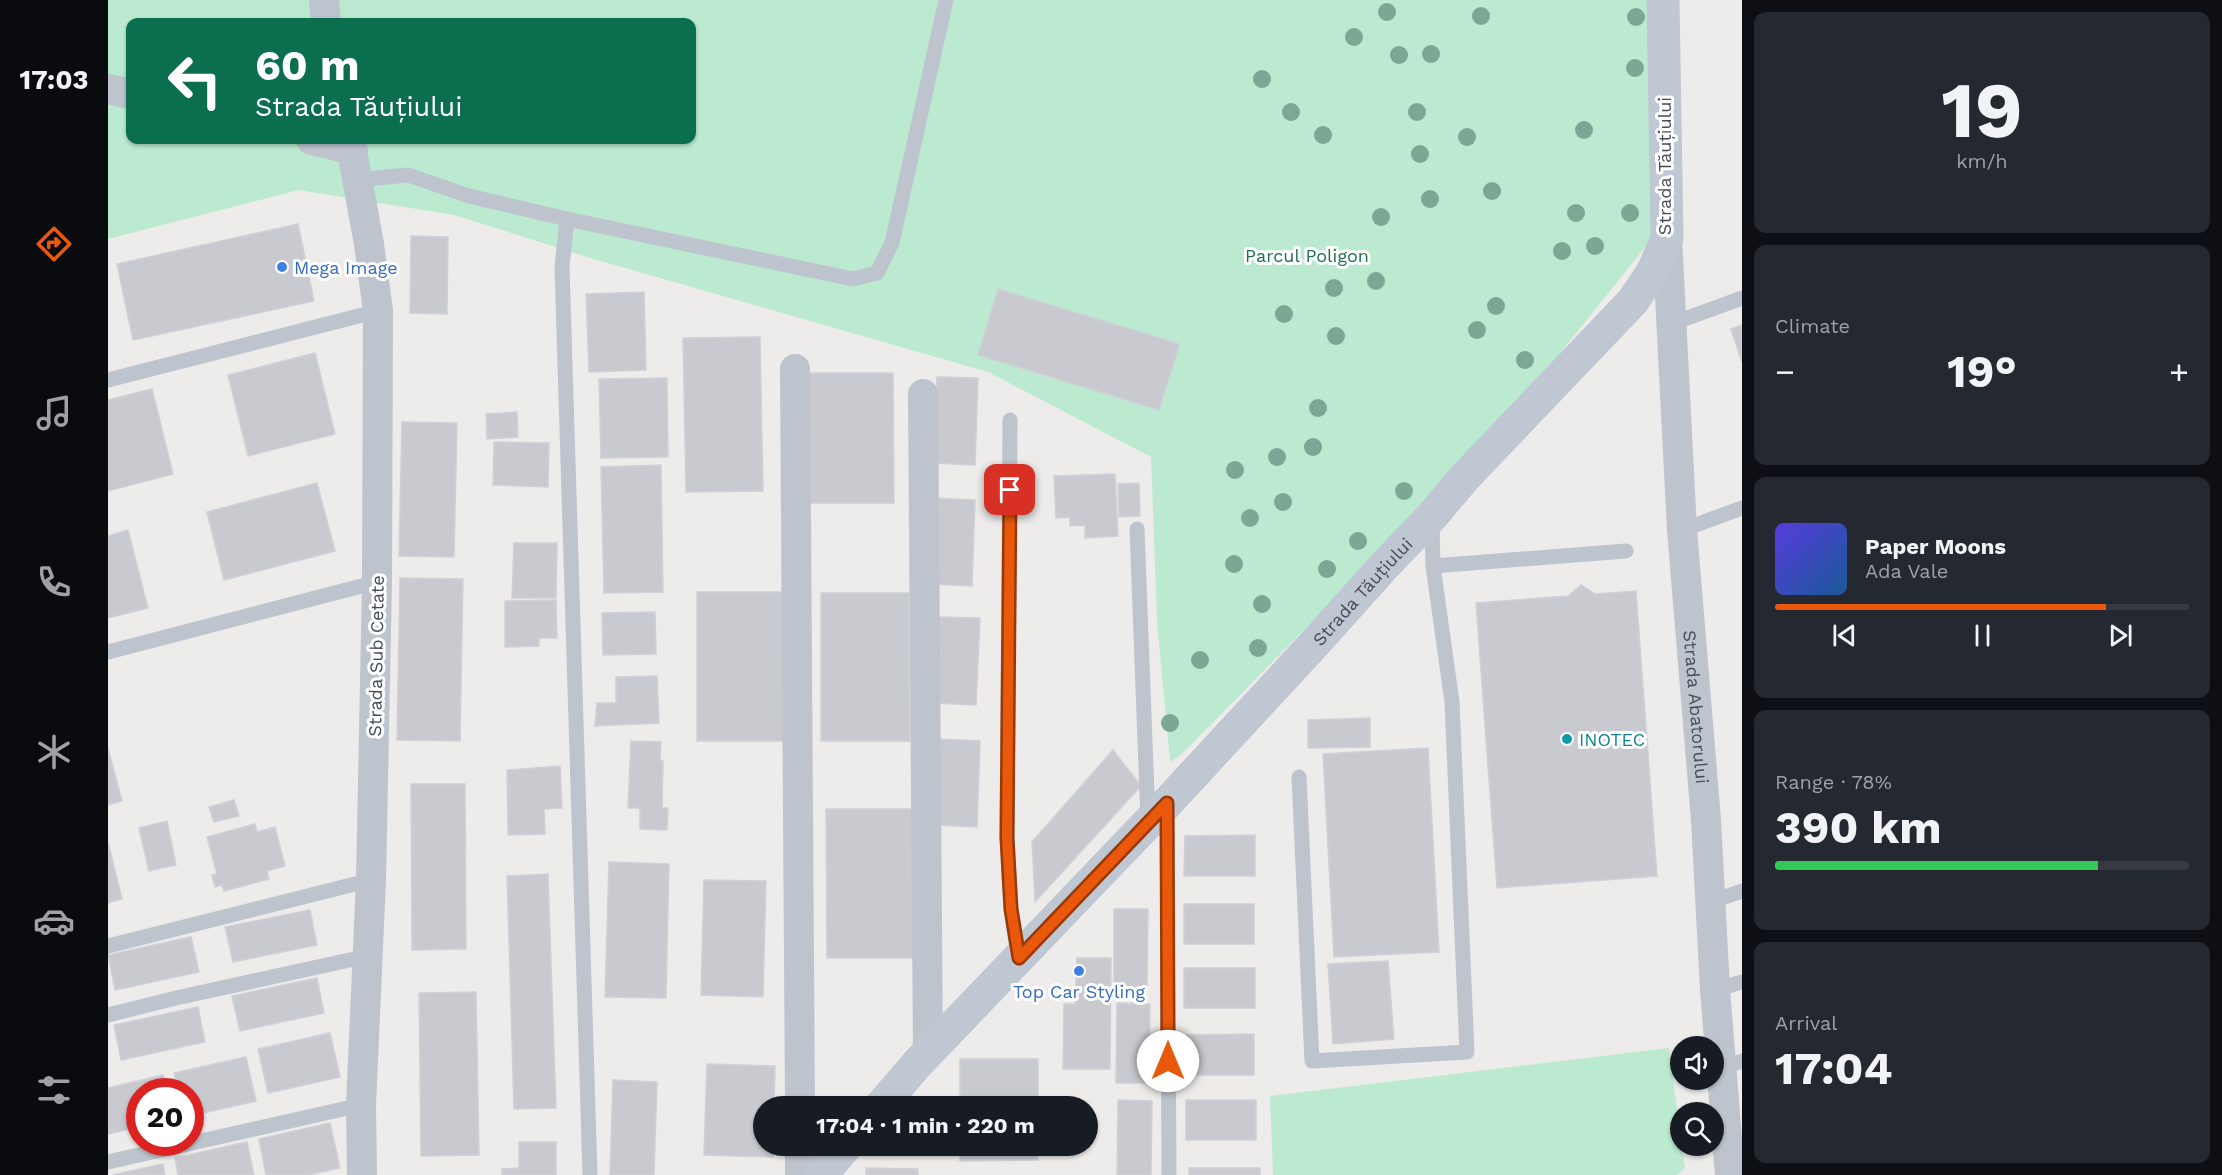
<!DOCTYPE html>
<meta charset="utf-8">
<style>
:root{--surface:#171b24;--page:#242831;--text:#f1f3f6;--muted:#9ea1a6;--line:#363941;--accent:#ea580c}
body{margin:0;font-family:"Work Sans",sans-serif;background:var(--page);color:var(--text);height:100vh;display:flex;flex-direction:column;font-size:22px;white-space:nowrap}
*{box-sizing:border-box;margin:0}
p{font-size:20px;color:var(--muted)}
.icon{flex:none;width:33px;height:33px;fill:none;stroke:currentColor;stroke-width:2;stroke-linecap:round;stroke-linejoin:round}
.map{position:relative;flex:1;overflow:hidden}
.sheet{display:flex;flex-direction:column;gap:12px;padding:12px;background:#0d0f14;width:480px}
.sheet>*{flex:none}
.hud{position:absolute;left:18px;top:18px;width:570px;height:126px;border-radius:12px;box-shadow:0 2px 4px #0004;background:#0b6e4f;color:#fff;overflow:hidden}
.tools{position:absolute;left:1562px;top:1036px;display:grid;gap:12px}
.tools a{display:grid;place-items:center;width:54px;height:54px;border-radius:50%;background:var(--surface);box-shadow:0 2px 4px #0004;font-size:30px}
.speed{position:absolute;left:18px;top:1078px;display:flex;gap:12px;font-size:30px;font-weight:700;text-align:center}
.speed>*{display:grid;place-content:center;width:78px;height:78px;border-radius:50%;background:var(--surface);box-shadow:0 2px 4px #0004;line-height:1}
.speed .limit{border:9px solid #d22;background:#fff;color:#111}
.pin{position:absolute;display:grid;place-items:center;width:51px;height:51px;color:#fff;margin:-26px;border-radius:12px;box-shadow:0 3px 9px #0006}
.me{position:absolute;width:66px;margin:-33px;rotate:0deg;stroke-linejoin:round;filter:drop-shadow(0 0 4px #0008)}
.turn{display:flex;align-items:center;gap:21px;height:126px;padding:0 30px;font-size:27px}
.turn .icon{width:78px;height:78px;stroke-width:2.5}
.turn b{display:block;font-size:42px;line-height:51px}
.big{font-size:45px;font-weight:700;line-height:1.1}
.sheet .tile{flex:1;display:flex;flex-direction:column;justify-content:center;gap:9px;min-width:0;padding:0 21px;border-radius:12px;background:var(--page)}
.sheet .dial{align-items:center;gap:0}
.dial b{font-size:78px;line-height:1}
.song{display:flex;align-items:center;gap:18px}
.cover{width:72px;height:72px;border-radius:9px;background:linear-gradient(135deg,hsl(250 70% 55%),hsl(210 70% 35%))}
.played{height:6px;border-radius:3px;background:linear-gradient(90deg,var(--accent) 80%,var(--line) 80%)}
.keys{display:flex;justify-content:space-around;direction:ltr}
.heat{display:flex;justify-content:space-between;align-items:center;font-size:33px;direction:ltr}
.charge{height:9px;border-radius:4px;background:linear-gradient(90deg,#34c759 78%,var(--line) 0)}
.trip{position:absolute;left:645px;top:1096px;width:345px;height:60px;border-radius:30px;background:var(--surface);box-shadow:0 2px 4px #0004;font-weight:700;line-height:60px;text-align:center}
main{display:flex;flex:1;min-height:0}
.tab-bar{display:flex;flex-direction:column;width:108px;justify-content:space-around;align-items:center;background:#090b0e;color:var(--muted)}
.tab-bar .icon{width:42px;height:42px}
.tab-bar .active{color:var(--accent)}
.tab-bar b{font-size:27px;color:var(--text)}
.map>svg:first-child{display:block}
</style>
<main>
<nav class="tab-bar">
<b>17:03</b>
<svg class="icon active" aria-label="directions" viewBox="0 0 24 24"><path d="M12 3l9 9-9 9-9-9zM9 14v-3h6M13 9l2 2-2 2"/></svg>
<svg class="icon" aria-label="music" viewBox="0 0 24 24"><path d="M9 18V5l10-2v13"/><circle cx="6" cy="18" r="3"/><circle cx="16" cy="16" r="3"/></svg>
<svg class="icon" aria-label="phone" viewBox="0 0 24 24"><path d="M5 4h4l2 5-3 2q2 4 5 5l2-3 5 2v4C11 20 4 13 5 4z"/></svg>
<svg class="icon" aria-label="climate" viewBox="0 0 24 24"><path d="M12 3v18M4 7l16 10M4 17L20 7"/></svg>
<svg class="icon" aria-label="car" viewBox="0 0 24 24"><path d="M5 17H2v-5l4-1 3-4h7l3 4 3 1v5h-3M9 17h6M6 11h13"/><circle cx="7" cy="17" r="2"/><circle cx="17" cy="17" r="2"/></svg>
<svg class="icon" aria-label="filters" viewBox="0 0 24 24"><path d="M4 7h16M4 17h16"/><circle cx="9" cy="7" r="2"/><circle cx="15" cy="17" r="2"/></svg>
</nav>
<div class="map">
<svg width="1634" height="1175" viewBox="0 0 1634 1175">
<rect width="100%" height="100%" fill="#eeebeb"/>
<g fill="#bbead0" fill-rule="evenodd">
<path d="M0,0H1545L1543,240L1437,372L1293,531L1074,754L1062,762L1049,621L1043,457L880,372L489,260L346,215L191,190L0,239ZM22,22H584V140H22Z"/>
<polygon points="1561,1048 1572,1131 1572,1146 1574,1146 1577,1168 1569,1175 1165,1175 1162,1096"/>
</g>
<g fill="#c8cad0" stroke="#cfd1d6" stroke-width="1.5">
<polygon points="190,224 206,301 25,340 9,264"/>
<polygon points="303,236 340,237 339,314 302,313"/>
<polygon points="890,289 1072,344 1051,410 870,355"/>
<polygon points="536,292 538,370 481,372 478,294"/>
<polygon points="1634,325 1634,362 1623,329"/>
<polygon points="652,337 655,491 578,492 575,338"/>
<polygon points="207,353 227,434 140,456 120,375"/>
<polygon points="700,373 785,373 786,503 701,503"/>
<polygon points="829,377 870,378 867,465 826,463"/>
<polygon points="559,378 560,457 493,458 491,379"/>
<polygon points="44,389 65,474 0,491 0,400"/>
<polygon points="409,412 410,437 379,439 378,414"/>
<polygon points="294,422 349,423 346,557 291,556"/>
<polygon points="386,442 441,443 440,487 385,485"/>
<polygon points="553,465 555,592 496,593 493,467"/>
<polygon points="1007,474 1010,536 977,538 977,525 962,526 962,517 948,518 946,476"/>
<polygon points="209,483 227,551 116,580 99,512"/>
<polygon points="1031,483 1032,516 1011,517 1010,484"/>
<polygon points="826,498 867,500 864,586 823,584"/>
<polygon points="20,530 40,608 0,618 0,536"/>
<polygon points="406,543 449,543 448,598 404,598"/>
<polygon points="292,578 355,579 352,741 289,740"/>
<polygon points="1473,585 1487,594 1528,591 1549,876 1389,888 1368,603 1460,596"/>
<rect x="589" y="592" width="89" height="149"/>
<polygon points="713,593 801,593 802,741 713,741"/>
<polygon points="448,600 449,638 431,638 431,646 397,647 397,601"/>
<polygon points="547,612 548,654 495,655 494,613"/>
<polygon points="831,617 872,618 868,705 828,703"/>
<polygon points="549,676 551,723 487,726 489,703 508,703 508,677"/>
<polygon points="1262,718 1262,747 1200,748 1200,720"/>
<polygon points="832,739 872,741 869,827 828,825"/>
<polygon points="523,741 553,742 552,761 555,761 554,808 560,808 559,830 532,829 532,808 520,808"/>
<polygon points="0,748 14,801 0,805"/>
<polygon points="1320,748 1331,952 1226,957 1215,754"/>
<polygon points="1005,750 1033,786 927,902 924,842"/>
<polygon points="452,766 454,808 436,809 437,834 400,835 399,770"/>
<polygon points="303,784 357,784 358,949 304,950"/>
<polygon points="126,800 131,816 106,822 101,807"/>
<polygon points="718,809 807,809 807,958 719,958"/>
<polygon points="59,821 68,865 41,871 31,828"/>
<polygon points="147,824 149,832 167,827 177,866 159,871 161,879 116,891 114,885 107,887 104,875 109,874 99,837"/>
<polygon points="1147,835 1147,876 1076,876 1077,836"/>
<polygon points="0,842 14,899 0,903"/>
<polygon points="501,862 561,864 558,998 497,997"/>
<polygon points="440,874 448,1108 406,1109 399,876"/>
<polygon points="596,880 658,881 655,997 593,995"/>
<rect x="1076" y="904" width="70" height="40"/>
<polygon points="1006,909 1040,909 1039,989 1006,988"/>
<polygon points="202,910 209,945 125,962 117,927"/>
<polygon points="83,937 91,972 7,990 0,955"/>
<polygon points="969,958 1003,958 1002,1069 955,1069 956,1004 967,1004"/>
<polygon points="1280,961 1286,1039 1225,1044 1220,964"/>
<rect x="1076" y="968" width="71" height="40"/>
<polygon points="209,978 216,1013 132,1031 124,996"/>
<polygon points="368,992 371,1155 313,1156 311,993"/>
<polygon points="1009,1003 1042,1004 1041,1083 1008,1083"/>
<polygon points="90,1007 97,1042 13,1060 6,1025"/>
<polygon points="222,1033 232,1077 160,1093 150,1049"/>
<polygon points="1146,1034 1146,1075 1076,1075 1075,1035"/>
<polygon points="138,1057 148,1101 82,1116 82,1092 71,1092 66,1073"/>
<rect x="852" y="1059" width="78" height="48"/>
<polygon points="599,1064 667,1066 666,1107 656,1107 656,1146 665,1146 665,1157 596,1155"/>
<polygon points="55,1075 59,1092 32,1092 32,1127 0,1134 0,1088"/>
<polygon points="505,1080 549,1082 546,1175 502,1175"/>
<polygon points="1010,1100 1044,1101 1043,1175 1009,1175"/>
<rect x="1078" y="1100" width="70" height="40"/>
<polygon points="222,1123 232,1168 200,1175 158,1175 151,1139"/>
<polygon points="139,1142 146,1175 70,1175 67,1158"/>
<polygon points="411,1142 448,1142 448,1175 394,1175 394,1169 411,1168"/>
<polygon points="852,1146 930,1146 930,1160 852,1161"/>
<polygon points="55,1164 57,1175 4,1175"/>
<polygon points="758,1168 810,1169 810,1175 758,1175"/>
<rect x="1081" y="1168" width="71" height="7"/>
</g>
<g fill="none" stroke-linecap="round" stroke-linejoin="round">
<g stroke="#bdc4cd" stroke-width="15">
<polyline points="248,180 300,175 361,196 459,219 745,279 769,273 784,243 838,0"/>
<polyline points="459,219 454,267 482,1175"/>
<polyline points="1563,324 1634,298"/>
<polyline points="0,380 270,311"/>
<polyline points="902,420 899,838 903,909 910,957"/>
<polyline points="1029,529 1040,820"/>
<polyline points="1574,530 1634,508"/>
<polyline points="1325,566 1518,551"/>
<polyline points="0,652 269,582"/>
<polyline points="1191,777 1204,1061 1359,1052 1344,702 1325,566 1324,522"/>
<polyline points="1059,809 1061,1175"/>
<polyline points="1602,902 1634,891"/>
<polyline points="0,946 263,880"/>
<polyline points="1607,990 1634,982"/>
<polyline points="0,1015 68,998 260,956"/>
<polyline points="1614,1068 1634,1061"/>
<polyline points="0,1162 253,1105"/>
</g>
<g stroke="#bdc4cd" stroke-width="30">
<polyline points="216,0 218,22"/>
<polyline points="0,89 22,94"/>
<polyline points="203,140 245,150"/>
<polyline points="242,140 261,244 270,311 269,582 263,880 253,1105 254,1175"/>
<path id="s1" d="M1559,238L1574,530L1598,820L1607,990L1622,1175"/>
<polyline points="687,369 692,1107"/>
<polyline points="815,394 820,1054"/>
<polyline points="692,1146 692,1175"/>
</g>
<g stroke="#bfc7d3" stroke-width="33">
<path id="s2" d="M772,1107L809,1064L1059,803L1207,643L1277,565L1324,516L1357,477L1525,301L1545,271L1559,238L1555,0"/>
<polyline points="713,1175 738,1146"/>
</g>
</g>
<g fill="#7ba894">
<circle cx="1279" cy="12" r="9"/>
<circle cx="1373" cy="16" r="9"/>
<circle cx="1528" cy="17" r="9"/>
<circle cx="1246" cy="37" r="9"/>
<circle cx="1323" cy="54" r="9"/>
<circle cx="1291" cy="55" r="9"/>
<circle cx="1527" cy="68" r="9"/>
<circle cx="1154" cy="79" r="9"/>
<circle cx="1183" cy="112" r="9"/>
<circle cx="1309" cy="112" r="9"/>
<circle cx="1476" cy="130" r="9"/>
<circle cx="1215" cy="135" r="9"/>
<circle cx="1359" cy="137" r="9"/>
<circle cx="1312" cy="154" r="9"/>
<circle cx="1384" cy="191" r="9"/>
<circle cx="1322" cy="199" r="9"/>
<circle cx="1468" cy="213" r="9"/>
<circle cx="1522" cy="213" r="9"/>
<circle cx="1273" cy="217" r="9"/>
<circle cx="1487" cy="246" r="9"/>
<circle cx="1454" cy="251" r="9"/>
<circle cx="1268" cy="281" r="9"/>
<circle cx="1226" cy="288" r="9"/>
<circle cx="1388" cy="306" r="9"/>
<circle cx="1176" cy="314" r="9"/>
<circle cx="1369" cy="330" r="9"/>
<circle cx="1228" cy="336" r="9"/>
<circle cx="1417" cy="360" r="9"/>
<circle cx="1210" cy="408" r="9"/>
<circle cx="1205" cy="447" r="9"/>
<circle cx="1169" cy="457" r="9"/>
<circle cx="1127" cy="470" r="9"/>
<circle cx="1296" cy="491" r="9"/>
<circle cx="1175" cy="502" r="9"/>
<circle cx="1142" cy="518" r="9"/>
<circle cx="1250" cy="541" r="9"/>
<circle cx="1126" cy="564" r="9"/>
<circle cx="1219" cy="569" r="9"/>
<circle cx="1154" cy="604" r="9"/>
<circle cx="1150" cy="648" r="9"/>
<circle cx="1092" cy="660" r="9"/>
<circle cx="1062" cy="723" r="9"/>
</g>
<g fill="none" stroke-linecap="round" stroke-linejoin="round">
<defs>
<polyline id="route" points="902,490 899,838 903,909 911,958 1059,803 1060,1061"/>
</defs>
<use href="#route" stroke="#983908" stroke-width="15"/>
<use href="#route" stroke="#ea580c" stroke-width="10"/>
</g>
<g fill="#3f7fe0" stroke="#fff" stroke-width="2">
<circle cx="174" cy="267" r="6"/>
<circle cx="971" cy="971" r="6"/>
</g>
<circle fill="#0f9aa8" stroke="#fff" stroke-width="2" cx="1459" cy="739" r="6"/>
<g text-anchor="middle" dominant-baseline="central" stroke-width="6" stroke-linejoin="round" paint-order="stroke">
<g font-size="18" fill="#454d57" stroke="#fff">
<text transform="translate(1556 166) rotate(-90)">Strada Tăuțiului</text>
<text stroke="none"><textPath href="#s2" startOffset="706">Strada Tăuțiului</textPath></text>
<text transform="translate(268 656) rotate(-89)">Strada Sub Cetate</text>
<text stroke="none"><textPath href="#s1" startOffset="470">Strada Abatorului</textPath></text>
</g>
<g font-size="18" fill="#1d714d" stroke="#fff">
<text x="1199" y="255">Parcul Poligon</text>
</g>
<g font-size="18" fill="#366cbe" stroke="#fff" text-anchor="start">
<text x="186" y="267">Mega Image</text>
<text x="971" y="991" text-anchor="middle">Top Car Styling</text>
</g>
<g font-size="18" fill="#0d838f" stroke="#fff" text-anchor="start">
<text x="1471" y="739">INOTEC</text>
</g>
</g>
</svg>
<div class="tools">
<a><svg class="icon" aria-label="sound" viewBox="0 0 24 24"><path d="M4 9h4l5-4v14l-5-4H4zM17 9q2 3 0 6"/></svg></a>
<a><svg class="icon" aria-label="search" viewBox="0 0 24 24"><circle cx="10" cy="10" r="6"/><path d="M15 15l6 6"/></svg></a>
</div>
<div class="speed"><div class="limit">20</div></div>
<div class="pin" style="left:902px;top:490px;background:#d93025"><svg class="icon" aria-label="arrive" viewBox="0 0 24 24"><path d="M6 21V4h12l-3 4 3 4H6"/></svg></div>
<svg class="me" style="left:1060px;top:1061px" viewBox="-20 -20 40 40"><circle r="19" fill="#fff"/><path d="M0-13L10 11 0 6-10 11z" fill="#ea580c"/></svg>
<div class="trip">17:04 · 1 min · 220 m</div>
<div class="hud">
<div class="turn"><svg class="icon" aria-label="left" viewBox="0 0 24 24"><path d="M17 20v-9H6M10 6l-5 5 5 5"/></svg><div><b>60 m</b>Strada Tăuțiului</div></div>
</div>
</div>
<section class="sheet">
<div class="tile dial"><b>19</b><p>km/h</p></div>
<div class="tile"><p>Climate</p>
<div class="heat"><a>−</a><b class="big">19°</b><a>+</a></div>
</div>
<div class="tile">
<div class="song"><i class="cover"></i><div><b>Paper Moons</b><p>Ada Vale</p></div></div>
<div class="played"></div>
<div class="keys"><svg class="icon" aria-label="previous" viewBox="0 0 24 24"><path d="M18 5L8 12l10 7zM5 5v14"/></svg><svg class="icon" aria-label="pause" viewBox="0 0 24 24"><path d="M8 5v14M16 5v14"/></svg><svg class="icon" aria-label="next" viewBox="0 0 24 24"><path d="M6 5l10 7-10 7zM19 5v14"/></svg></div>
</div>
<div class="tile"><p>Range · 78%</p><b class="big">390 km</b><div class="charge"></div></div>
<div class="tile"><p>Arrival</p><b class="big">17:04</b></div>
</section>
</main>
